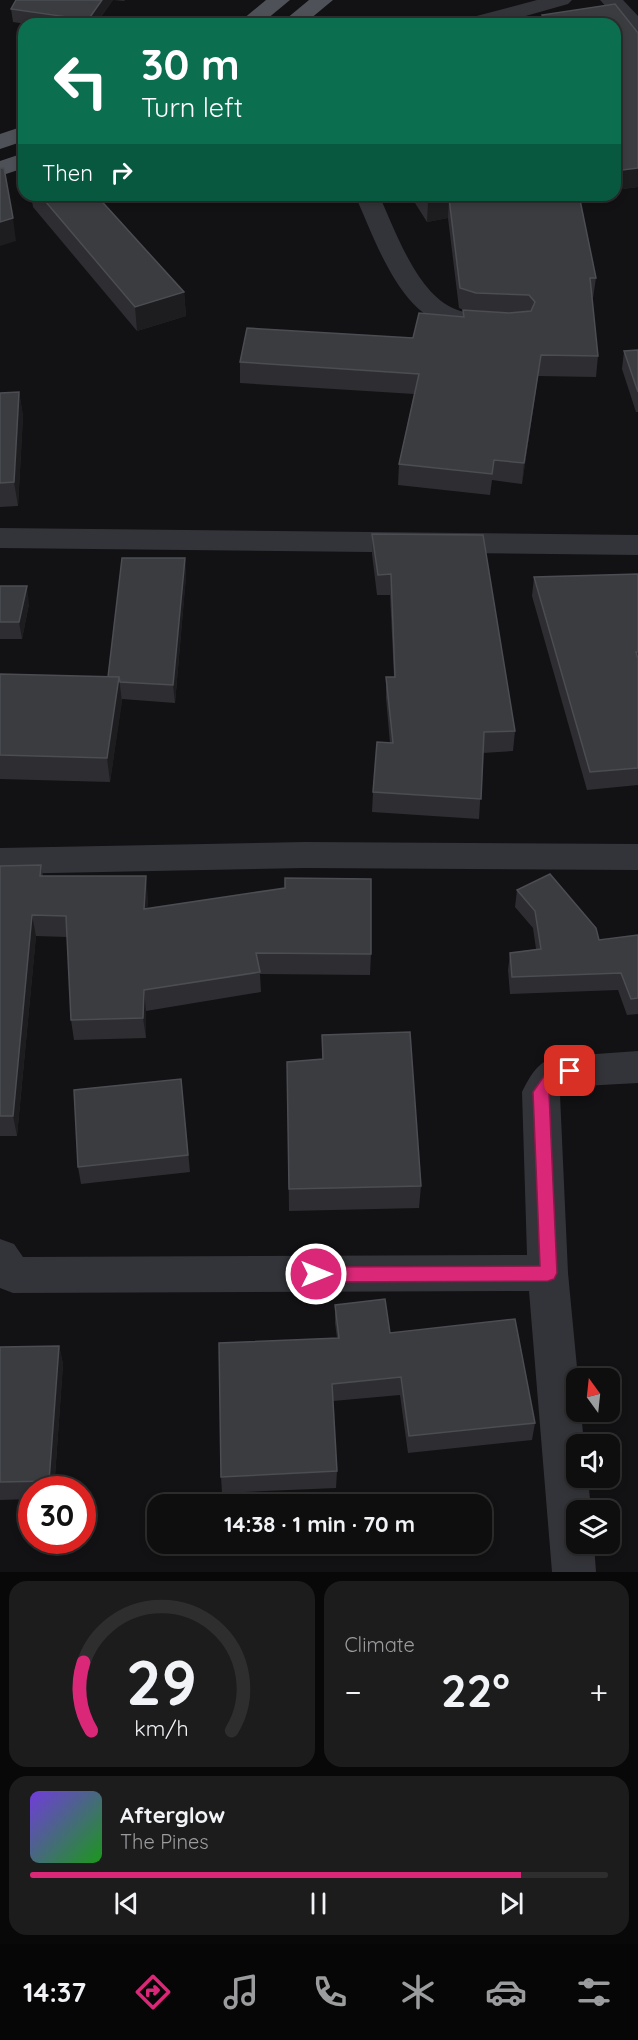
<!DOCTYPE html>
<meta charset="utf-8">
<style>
:root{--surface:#0e0e0f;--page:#1c1c1d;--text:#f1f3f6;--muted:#9b9c9e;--line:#2e2e2f;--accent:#db2777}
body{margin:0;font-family:Quicksand,sans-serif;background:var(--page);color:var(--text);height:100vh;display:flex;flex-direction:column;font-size:22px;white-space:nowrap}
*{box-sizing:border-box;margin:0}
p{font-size:20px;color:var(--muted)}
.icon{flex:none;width:33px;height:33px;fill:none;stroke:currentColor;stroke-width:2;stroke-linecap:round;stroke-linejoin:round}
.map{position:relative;height:1572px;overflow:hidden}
.panel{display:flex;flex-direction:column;gap:9px;padding:9px;background:#080808;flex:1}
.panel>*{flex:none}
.guide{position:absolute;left:18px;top:18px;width:603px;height:183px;border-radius:18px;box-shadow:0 3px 9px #0003,0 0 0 2px var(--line);background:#0b6e4f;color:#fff;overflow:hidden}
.needle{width:39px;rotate:345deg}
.tools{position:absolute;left:566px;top:1368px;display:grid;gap:12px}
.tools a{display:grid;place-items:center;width:54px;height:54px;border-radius:12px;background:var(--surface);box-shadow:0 3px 9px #0003,0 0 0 2px var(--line);font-size:30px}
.speed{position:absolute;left:18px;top:1476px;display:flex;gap:12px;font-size:30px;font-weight:700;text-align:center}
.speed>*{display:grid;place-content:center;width:78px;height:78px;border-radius:50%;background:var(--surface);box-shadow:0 3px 9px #0003,0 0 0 2px var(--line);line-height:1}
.speed .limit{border:9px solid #d22;background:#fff;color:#111}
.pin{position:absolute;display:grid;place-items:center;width:51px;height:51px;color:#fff;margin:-26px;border-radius:12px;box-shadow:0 3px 9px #0006}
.me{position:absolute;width:66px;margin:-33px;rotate:90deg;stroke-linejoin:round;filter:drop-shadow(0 0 4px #0008)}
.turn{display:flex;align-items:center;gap:21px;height:126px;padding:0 24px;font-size:27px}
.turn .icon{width:78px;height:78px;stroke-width:2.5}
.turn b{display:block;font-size:42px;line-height:51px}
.then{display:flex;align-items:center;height:57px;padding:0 24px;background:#0003;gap:12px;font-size:22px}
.big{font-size:45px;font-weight:700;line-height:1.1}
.panel .tile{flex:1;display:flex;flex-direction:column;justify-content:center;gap:9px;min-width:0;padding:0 21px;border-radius:18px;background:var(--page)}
.panel .dial{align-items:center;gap:0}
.dial svg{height:156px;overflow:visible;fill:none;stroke:var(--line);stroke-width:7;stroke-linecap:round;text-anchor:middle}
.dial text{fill:var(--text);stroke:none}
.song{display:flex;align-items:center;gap:18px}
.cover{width:72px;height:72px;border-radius:9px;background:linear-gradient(135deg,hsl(260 70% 55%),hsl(120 70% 35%))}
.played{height:6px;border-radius:3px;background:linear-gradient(90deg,var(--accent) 85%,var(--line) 85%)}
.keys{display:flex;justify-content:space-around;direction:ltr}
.heat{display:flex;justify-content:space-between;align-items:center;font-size:33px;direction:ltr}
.panel .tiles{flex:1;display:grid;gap:9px;grid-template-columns:1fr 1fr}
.tile:last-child{grid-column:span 2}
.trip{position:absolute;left:147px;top:1494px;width:345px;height:60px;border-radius:18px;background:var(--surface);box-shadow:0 3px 9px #0003,0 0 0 2px var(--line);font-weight:700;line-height:60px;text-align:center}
.menu{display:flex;height:96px;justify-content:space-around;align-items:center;background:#060606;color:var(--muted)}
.menu .icon{width:42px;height:42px}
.menu .on{color:var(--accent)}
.menu b{font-size:27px;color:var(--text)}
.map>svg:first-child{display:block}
</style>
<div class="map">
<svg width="638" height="1572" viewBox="0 0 638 1572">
<rect width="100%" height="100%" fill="#121214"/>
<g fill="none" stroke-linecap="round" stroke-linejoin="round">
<g fill="#333439" fill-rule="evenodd">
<polygon points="537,0 572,0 568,4 497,24 462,24 465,19"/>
<polygon points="600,0 623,0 638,16 638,34 630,33"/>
<path d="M355,195H379C395,230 417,294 455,309C469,315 485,314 500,317L504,323L500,329C488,332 476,330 464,328C453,326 442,324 433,319C394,298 372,233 355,195Z"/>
<polygon points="0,528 638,535 638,555 0,548"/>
<polygon points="305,842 638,844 638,870 305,868 0,874 0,848"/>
<path d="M638,1051V1083L565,1087L560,1095L568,1273L578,1378H576V1412H581L584,1444H576V1478H588L591,1510H576V1544H594L596,1572H552L529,1291L13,1293L0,1288V1239L14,1244L23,1257L527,1255L522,1092C530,1076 537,1063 554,1057Z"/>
</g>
<g fill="#4f5158" fill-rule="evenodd">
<polygon points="266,0 290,0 261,24 237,24"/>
<polygon points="309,0 333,0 304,24 280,24"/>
<polygon points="24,126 24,141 0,149 0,134"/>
<polygon points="24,153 24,168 0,176 0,161"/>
</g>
</g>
<g fill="#2e2e32">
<polygon points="16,0 125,0 124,1 113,0 96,24 26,24 13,22 11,9"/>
<polygon points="615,4 638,33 638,187 615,190 615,24 542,24 542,15"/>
<polygon points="31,195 96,195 184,292 186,316 137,331 33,207"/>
<polygon points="410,195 579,195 596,278 593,298 592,298 598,356 596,377 538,376 522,484 492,480 490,495 398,485 399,464 414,394 240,383 240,362 413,338 463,317 463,310 466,311 459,308 448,218 427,222"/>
<polygon points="638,350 638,412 636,412 622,369 624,351"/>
<polygon points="19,392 23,416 18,506 0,507 0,393"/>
<polygon points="372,534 515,731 513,751 483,753 479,819 372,812 373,792 390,743 386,698 386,677 394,677 390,595 377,595 372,554"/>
<polygon points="185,558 186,576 175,703 122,699 110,782 0,779 0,674 108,677"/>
<polygon points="638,574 638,785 587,790 532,596 534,577"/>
<polygon points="0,586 29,604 22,639 0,639"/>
<polygon points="41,865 43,876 148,897 147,909 371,954 370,975 260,974 261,992 146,1011 146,1038 74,1040 71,1020 67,937 36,936 17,1136 0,1136 0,866"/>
<polygon points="517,890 599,940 638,935 638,1014 627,1015 618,990 510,994 508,970 510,953 536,949 533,928 515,907"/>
<polygon points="322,1035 421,1186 419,1208 289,1211 287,1062 322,1059"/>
<polygon points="181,1079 190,1172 81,1184 78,1167"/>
<polygon points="335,1305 390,1333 535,1423 532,1440 408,1453 400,1395 333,1401 337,1471 336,1488 222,1493 221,1477 337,1338 335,1323"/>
<polygon points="59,1346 63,1364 54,1490 32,1490 32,1499 0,1500 0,1347"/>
</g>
<g fill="#1d1d20">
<polygon points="102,0 113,0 96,24 89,24 88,20"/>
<polygon points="638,168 638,187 615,190 615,171"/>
<polygon points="449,198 448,218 427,222 428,202"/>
<polygon points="13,218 16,241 0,246 0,222"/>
<polygon points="184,292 186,316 137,331 135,307"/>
<polygon points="541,355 538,376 522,484 524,463"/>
<polygon points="19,392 23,416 18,506 14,482"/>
<polygon points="185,558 186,576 175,703 173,685"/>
<polygon points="27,586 29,604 22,639 19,622"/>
<polygon points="119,677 122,702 110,782 107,758"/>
<polygon points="146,876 148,897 146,930 144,909"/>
<polygon points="32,915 36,936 17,1136 13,1116"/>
<polygon points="144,990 146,1011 146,1038 143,1018"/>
<polygon points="59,1346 63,1364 54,1490 51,1490 49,1481"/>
</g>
<g fill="#3a3c40" stroke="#4b4d52" stroke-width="1.5">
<polygon points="16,0 102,0 88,20 11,9"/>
<polygon points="615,4 638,33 638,168 615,171 615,24 548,24 542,15"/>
<polygon points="0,168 4,168 13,218 0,222"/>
<polygon points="40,195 96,195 184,292 135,307"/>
<polygon points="424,195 579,195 596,278 590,278 598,356 541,355 524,463 494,460 492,474 399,464 419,374 240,362 247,328 413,338 419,313 464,317 463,310 509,313 531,311 535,302 529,295 476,293 460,288 449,198 428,202"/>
<polygon points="638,350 638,392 624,351"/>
<polygon points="19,392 14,482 0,483 0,393"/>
<polygon points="372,534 483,535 515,731 484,732 481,799 373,792 377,742 393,743 386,677 395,677 391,574 378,575"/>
<polygon points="122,558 185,558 173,685 120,682 119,677 108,677"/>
<polygon points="638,574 638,652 636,652 638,659 638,768 590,772 534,577"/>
<polygon points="0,586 27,586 19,622 0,622"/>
<polygon points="0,674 119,677 107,758 0,755"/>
<polygon points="41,865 40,876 146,876 144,909 285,888 285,878 371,879 371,954 256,953 260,972 144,990 143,1018 71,1020 66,916 32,915 13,1116 0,1116 0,866"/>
<polygon points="550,874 596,928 599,940 638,935 638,998 631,999 621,973 512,977 510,953 541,949 535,911 517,890"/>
<polygon points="410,1032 421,1186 289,1189 287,1062 323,1059 322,1035"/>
<polygon points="181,1079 188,1155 78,1167 74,1090"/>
<polygon points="385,1299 390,1333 515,1319 535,1423 409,1436 401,1377 332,1384 337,1471 221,1477 219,1343 339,1338 335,1305"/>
<polygon points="59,1346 49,1481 0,1482 0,1347"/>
</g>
<polygon fill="#db2777" stroke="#8e194d" stroke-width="1.5" points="570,1065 575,1067 577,1071 575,1076 559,1079 549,1093 557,1273 554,1279 548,1281 316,1282 310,1280 307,1274 310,1269 316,1267 540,1266 533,1092 549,1069"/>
</svg>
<div class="tools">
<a><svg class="needle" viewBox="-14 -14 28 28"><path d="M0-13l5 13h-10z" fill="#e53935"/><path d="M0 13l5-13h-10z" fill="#9b9c9e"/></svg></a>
<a><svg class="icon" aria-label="sound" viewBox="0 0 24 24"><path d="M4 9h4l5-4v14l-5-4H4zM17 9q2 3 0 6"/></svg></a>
<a><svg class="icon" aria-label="layers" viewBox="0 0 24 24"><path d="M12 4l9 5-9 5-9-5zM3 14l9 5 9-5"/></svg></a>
</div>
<div class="speed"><div class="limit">30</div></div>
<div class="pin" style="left:570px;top:1071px;background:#d93025"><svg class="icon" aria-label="arrive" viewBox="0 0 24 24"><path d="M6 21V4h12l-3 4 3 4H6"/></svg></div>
<svg class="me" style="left:316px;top:1274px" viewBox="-20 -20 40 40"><circle r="17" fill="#db2777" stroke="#fff" stroke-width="3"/><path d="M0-11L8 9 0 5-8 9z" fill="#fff"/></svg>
<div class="trip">14:38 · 1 min · 70 m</div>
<div class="guide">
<div class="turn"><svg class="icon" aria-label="left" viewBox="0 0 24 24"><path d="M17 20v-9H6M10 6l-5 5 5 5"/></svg><div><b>30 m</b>Turn left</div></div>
<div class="then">Then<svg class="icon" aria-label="right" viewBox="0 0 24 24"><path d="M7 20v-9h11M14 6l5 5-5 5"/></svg></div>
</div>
</div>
<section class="panel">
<div class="tiles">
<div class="tile dial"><svg viewBox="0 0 100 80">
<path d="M14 69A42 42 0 1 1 86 69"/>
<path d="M14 69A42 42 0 0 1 10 34" stroke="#db2777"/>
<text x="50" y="56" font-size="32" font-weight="700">29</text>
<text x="50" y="72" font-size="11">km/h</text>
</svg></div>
<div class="tile"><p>Climate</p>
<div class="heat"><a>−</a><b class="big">22°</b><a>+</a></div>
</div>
<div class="tile">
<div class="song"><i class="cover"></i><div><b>Afterglow</b><p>The Pines</p></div></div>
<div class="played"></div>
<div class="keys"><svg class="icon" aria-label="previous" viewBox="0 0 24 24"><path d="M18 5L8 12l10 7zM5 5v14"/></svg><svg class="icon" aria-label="pause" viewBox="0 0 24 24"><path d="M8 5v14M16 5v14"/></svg><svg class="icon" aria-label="next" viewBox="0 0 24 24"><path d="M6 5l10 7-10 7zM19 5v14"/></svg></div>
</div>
</div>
</section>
<nav class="menu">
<b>14:37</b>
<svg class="icon on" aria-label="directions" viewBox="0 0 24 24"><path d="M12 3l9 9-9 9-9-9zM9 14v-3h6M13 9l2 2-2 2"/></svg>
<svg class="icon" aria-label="music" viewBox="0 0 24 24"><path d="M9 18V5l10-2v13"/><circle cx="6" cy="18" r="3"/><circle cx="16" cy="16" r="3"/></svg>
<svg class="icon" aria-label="phone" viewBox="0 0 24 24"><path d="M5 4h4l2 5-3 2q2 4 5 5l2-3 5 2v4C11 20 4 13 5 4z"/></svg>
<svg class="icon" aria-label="climate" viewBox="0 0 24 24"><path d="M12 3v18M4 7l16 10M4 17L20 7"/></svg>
<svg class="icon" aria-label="car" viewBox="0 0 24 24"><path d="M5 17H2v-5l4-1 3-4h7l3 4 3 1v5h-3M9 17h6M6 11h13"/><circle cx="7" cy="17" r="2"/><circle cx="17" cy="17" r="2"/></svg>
<svg class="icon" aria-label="filters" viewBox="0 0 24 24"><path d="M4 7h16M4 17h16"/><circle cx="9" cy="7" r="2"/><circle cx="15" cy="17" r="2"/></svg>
</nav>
